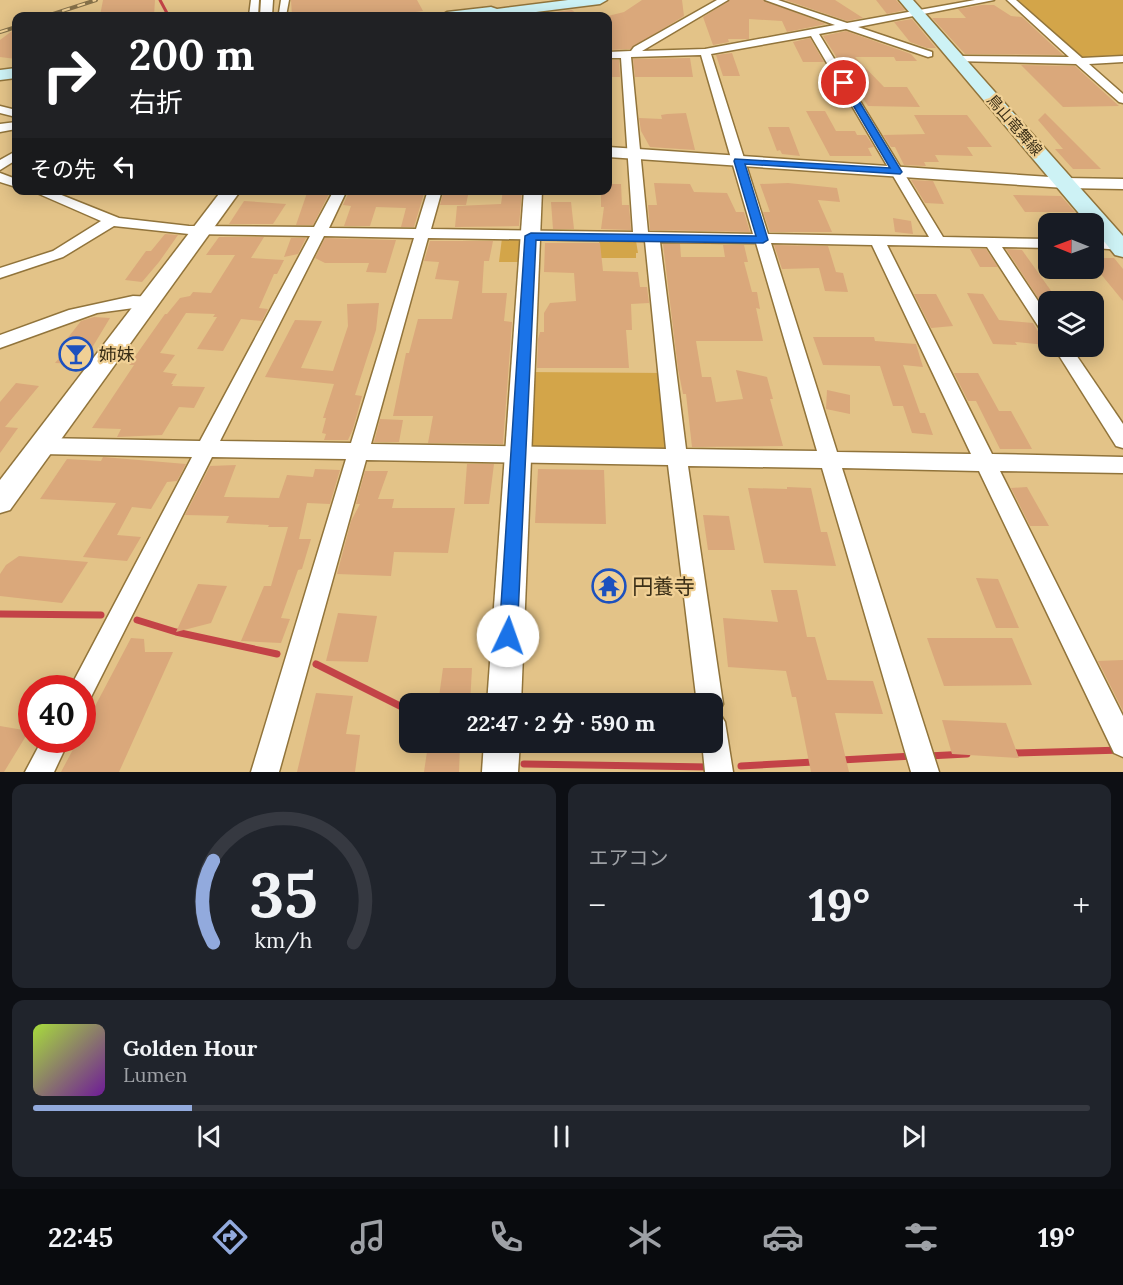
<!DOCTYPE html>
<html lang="ja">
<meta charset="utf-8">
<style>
:root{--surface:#171b24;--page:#20242c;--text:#f1f3f6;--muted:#9ea1a6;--line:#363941;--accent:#92aadd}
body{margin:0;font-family:Lora,"Noto Sans JP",serif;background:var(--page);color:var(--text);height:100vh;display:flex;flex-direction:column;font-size:22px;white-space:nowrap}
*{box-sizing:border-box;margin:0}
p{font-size:20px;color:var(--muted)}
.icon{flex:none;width:33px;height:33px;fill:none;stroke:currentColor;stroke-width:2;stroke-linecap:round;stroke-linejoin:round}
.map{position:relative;height:772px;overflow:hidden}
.drawer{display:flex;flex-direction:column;gap:12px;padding:12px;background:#0d0f14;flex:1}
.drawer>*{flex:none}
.guide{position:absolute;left:12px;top:12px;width:600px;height:183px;border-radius:12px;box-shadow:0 3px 15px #0003;background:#202124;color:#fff;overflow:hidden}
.needle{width:39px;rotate:271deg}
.fabs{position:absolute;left:1038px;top:213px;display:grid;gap:12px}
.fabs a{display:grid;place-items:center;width:66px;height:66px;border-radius:12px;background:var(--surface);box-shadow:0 3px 15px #0003;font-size:30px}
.speed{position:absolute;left:18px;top:675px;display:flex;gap:12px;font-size:30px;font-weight:700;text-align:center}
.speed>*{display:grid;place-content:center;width:78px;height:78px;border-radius:50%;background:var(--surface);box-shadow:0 3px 15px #0003;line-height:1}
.speed .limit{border:9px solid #d22;background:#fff;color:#111}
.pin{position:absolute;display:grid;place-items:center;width:51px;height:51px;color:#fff;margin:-26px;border:3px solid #fff;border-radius:50%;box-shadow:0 2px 6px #0007}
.me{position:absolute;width:66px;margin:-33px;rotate:3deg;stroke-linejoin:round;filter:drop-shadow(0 0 4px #0008)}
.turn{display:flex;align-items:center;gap:21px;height:126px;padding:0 18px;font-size:27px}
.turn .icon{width:78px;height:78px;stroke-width:2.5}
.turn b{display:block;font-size:42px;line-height:51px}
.then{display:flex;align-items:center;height:57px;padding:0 18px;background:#0003;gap:12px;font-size:22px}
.big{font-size:45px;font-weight:700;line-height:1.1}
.drawer .widget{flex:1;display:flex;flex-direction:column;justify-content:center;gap:9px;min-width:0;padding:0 21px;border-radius:12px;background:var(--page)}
.drawer .dial{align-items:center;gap:0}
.dial svg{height:156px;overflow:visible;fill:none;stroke:var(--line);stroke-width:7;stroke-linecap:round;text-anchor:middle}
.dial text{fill:var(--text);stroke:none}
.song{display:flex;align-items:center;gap:18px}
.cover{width:72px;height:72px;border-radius:9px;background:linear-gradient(135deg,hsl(80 70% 55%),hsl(280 70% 35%))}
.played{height:6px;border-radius:3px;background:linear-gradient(90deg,var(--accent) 15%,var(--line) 15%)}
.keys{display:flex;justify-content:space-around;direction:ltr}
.heat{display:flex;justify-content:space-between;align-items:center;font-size:33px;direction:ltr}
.drawer .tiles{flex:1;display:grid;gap:12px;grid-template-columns:1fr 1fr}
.widget:last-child{grid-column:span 2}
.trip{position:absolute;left:399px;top:693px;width:324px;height:60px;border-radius:12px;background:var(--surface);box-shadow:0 3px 15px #0003;font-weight:700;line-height:60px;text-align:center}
.tab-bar{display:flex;height:96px;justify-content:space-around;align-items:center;background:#090b0e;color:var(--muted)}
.tab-bar .icon{width:42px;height:42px}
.tab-bar .active{color:var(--accent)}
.tab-bar b{font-size:27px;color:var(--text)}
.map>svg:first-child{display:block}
</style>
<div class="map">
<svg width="1123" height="772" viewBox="0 0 1123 772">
<rect width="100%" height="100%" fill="#e3c388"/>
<g fill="#d3a549">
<polygon points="1018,0 1123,0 1123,59 1084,59"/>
<polygon points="502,238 523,239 527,262 499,262"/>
<polygon points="599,240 636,241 638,253 636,253 636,258 601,258"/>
<polygon points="523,372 667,373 677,457 518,454"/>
</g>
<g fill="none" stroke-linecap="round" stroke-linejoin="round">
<polyline stroke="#c34347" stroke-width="3" points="160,0 168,15"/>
<g stroke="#c34347" stroke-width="7">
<polyline points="0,614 101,615"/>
<polyline points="137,620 176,632 277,654"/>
<polyline points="316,664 410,711"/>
<polyline points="476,742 483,746"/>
<polyline points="1012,753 1123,750"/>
<polyline points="928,756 967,754"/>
<polyline points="841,760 913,756"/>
<polyline points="524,764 709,767"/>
<polyline points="741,766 814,762"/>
</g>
</g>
<g fill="#daa87b">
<polygon points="103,0 155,0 154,16 100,16"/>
<polygon points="291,0 417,0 423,11 387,16 292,16"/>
<polygon points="642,0 682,0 684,16 630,49 608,50 608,16 624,12"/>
<polygon points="730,0 763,0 826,24 787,32 782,21 749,19 749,39 728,39 729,42 713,45 703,17"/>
<polygon points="785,0 835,0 863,18 847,21"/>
<polygon points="876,0 896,0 905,10 887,14"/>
<polygon points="982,5 994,5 1011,16 1022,17 1063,55 965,54 932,18 966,18 958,9"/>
<polygon points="572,10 579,16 518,16"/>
<polygon points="912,19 936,48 927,48 910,42 894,22"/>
<polygon points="16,28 16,59 0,57 0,40"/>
<polygon points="846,31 911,54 917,61 896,61 894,57 855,57 884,87 907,87 920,107 868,106 823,36"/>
<polygon points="810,38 824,62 803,62 793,42"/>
<polygon points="732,53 740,76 723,76 716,55"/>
<polygon points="690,58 693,77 635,77 633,59"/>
<polygon points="608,60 619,60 620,77 608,77"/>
<polygon points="1021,65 1075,66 1119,106 1063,107"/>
<polygon points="806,111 825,111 836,131 855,131 857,135 866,135 874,147 868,148 872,156 830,156"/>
<polygon points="686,113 695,150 650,147 641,131 639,118 662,119 661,115 667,114"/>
<polygon points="1045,113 1101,169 1073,169 1055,149 1063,149 1038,120"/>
<polygon points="914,115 967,115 992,147 967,147 973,156 935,155 939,162 924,162 926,166 904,165 895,147 891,147 883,135 925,134"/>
<polygon points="768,127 789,127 800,156 782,154 780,150 777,151"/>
<polygon points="911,180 933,181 944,204 925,203"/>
<polygon points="654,183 690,184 694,192 727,193 736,212 744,212 750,232 650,230 648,205 657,205"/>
<polygon points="788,183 837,188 840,202 818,200 832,232 770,232 763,212 770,212 760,184"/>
<polygon points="608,184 621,184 622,205 629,205 631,230 601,229 604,207 601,207 601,190 608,190"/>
<polygon points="308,190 330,192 313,225 296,225"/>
<polygon points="408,190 425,190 414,227 401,227 406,208 376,207 370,226 344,226 351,206 343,205 348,194 406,194"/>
<polygon points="444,190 469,190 466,205 440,205"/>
<polygon points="503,190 522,190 519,226 455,227 457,206 501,204"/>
<polygon points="1013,195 1061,196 1075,212 1025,212"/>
<polygon points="244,201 286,204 273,224 229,224"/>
<polygon points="551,202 571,202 574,229 553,229"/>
<polygon points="893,218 911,221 913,234 895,232"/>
<polygon points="165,234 178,235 159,262 142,282 125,280 146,251 151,251"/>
<polygon points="219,237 264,237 251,258 284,260 277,274 274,274 259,308 268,309 262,321 241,319 223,351 197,349 217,317 213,317 215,314 186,313 160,353 175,355 163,372 177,374 171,384 173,384 172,386 205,387 194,408 179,407 162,435 117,437 121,429 92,428 134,365 129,365 165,314 167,314 180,298 190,296 193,292 211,293 235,255 206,255"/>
<polygon points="291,238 306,238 298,254 284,257"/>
<polygon points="325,238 396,240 386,273 366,272 369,263 325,263 315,258"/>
<polygon points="430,241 493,241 489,261 484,261 482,293 507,293 504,321 512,322 503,444 428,443 433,416 393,416 406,353 409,353 418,319 452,319 459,281 435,279 439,262 424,261"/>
<polygon points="545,243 600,243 603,271 638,272 640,287 647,287 649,303 631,304 632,330 626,330 629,368 537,368 538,339 540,332 544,332 544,313 550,303 576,301 574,273 544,272"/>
<polygon points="663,244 680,244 681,257 725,257 723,245 744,245 748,262 744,262 752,292 757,292 760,309 756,308 763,341 696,341 702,377 711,377 716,402 743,399 736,370 767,377 773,399 770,399 783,446 692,447 686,394 683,394 678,369"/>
<polygon points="774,245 828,246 836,272 843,273 848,292 825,291 819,268 782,269"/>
<polygon points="970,249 986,249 998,267 980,267"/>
<polygon points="1006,249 1022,250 1059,302 1048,302 1048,313"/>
<polygon points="1094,258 1114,258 1123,269 1123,301 1100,273 1094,273"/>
<polygon points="967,293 983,294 999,320 1033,323 1046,345 1015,342 1017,345 993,344"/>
<polygon points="914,294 936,294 953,326 931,328"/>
<polygon points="379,303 376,330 355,395 362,396 353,429 348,440 324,440 326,434 322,433 326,418 323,418 334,384 265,377 295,320 322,321 301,368 333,371 348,326 347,304"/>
<polygon points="94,317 110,318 87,356 80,364 55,363 71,344 63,344 81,321"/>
<polygon points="813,337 874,337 875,341 916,344 923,367 903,365 920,413 925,413 933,435 912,433 903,406 893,406 880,366 823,365"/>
<polygon points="954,373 978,373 999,411 1011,411 1032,449 1000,449 976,401 968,401"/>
<polygon points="16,383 39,386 5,427 18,428 0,453 0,402"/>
<polygon points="827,390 850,395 850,414 826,409"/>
<polygon points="380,419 403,420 399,442 374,442"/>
<polygon points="103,457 186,464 177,481 167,482 151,509 132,507 117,535 141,537 127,561 83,557 116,503 40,499 67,459 101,461"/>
<polygon points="467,464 494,464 489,504 464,504"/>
<polygon points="236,465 224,497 279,498 287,475 313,477 315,469 340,470 330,504 307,503 299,539 311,539 302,569 298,570 281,618 290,619 281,643 241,641 264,586 271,586 288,527 268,527 269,525 226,523 229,516 185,515 210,466"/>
<polygon points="538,469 604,470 606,524 535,523"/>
<polygon points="365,471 388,471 378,499 394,499 392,508 455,508 448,553 394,552 391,576 337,574 351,521 360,504 356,504"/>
<polygon points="787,487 811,488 821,532 827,532 836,566 764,563 748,488 787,489"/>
<polygon points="1027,487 1049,526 1030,526 1011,488"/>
<polygon points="703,515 729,516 735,550 708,550"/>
<polygon points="19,556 88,562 62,603 0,596 0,574 6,565"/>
<polygon points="976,578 998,579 1019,628 996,628"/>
<polygon points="198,584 227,586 211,623 176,632"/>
<polygon points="771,590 797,590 807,637 815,637 827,680 873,681 883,714 835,713 849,772 811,772 796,697 792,697 786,671 728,667 723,618 778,622"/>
<polygon points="338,613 377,616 368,662 326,661"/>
<polygon points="131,638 144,639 145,652 173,652 119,772 61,772 78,740 82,740 82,731"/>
<polygon points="927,638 1012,638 1032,685 944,686"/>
<polygon points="1123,660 1123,711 1098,661"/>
<polygon points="443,668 472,668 470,704 438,704"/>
<polygon points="316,693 353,696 346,734 360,735 355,772 297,772"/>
<polygon points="942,720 1006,723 1019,758 952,754"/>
<polygon points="0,726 29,731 4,772 0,772"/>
<polygon points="428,745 460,745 459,772 424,772"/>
</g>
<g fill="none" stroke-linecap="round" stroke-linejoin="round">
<defs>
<g id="minor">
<polygon points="251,0 259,0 258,16 249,16"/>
<polygon points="281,0 289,0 286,16 276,16 279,13"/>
<path d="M717,0H728L642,51L705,49L835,25L765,0H778L847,23L975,0H994L858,27L932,52V56L928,57L846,29L819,34L943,237L1048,239V248L1002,247L1048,316V334L1042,332L987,247L887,245L992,454L1123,457V473L1000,471L1123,716V757L1114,753L979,471L842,468L939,772H911L822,468L688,466L723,704L719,712L725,722L733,772H705L702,742H712V704H697L668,465L366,460L279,772H251L346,459L212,457L91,697L82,700V688H70L192,457L41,454L34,452L31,446L34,440L41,438L200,441L310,236L189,234L114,226L63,257L0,278V268L53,251L101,221L30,190H49L119,218L189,226L314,227L334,190H347L329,228L416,229L428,190H442L431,229L633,232L621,58H608V52L631,51L634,47ZM811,36L929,237L768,234L711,54ZM701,55L753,234L648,232L631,57ZM324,236L414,238L351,443L220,441ZM428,238L645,241L666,449L371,444ZM660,242L756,243L817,451L686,449ZM771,243L872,245L971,454L837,452Z"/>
<polygon points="1007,0 1016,0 1082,58 1123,56 1123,62 1089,64 1123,94 1123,103 1119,102 1076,64 955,61 954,59 959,56 1069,57"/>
<polygon points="0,106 16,110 16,117 0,113"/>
<polygon points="16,122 16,129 0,132 0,124"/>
<polygon points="16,151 16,160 0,170 0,160"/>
<polygon points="0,173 16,179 16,187 0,182"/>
<polygon points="1094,239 1123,240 1123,250 1094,248"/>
<polygon points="133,296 156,297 158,301 156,305 97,313 0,348 0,335 69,310"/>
<polygon points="1053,346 1070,346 1123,424 1123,448 1116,446"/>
<polygon points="42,740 69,740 54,772 25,772"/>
</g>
<g id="tertiary">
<polygon points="261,0 273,0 272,16 260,16"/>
<polygon points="608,147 1065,178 1123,179 1123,189 1065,188 608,157"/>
<polygon points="222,190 241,190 10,510 0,513 0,480"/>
<polygon points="524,190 542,190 521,704 487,704"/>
<polygon points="484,742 520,742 518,772 482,772"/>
</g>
<g id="secondary">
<polygon points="568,0 607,0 600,4 504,16 440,16 447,12 491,7 497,9"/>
<polygon points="899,0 913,0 1123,236 1123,257 1115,255 1094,229 1094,224 1088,224"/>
<polygon points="16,68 16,78 0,80 0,70"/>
</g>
</defs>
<use href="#minor" stroke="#91743b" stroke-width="3"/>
<use href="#tertiary" stroke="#91743b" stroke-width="3"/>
<use href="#secondary" stroke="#91743b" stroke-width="3"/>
<use href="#minor" fill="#fff" fill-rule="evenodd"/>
<use href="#tertiary" fill="#fff" fill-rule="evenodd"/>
<use href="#secondary" fill="#cdf2f5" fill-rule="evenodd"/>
<defs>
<g id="rail">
<polyline points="47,16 96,0"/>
<polyline points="0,32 16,27"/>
</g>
</defs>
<use href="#rail" stroke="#867149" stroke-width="4"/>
<use href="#rail" stroke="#f0d095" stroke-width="2" stroke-dasharray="8" stroke-linecap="butt"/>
</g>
<polygon fill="#1a73e8" stroke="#114b97" stroke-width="1.5" points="844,80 848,83 902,172 900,174 745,164 768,240 763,243 536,240 517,636 514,642 508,645 502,642 499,636 525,236 531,233 756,236 734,161 735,159 890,168 840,83"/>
<defs>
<symbol id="bar-ring" viewBox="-11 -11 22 22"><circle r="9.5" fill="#f0d095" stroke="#1d51be" stroke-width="1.5"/><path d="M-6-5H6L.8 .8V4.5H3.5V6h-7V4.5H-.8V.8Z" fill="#1d51be"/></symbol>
<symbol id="temple-ring" viewBox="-11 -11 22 22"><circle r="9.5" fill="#f0d095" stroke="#1d51be" stroke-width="1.5"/><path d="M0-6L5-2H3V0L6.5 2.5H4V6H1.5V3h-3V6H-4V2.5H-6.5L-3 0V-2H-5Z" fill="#1d51be"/></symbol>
</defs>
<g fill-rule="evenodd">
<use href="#bar-ring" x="57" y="335" width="38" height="38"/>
<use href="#temple-ring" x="590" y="567" width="38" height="38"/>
</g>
<g text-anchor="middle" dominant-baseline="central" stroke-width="4.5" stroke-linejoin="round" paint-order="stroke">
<g font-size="15" fill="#3a2e16" stroke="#f0d095">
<text transform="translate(1015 125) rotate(49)">鳥山竜舞線</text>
</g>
<g font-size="18" fill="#3a2e16" stroke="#f0d095" text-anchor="start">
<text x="99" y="354">姉妹</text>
</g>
<g font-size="21" fill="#3a2e16" stroke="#f0d095" text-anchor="start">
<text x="632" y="586">円養寺</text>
</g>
</g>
</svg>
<div class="fabs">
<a><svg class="needle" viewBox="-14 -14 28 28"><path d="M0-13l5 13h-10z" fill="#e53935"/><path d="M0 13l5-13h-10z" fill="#9ea1a6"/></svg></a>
<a><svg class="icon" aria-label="layers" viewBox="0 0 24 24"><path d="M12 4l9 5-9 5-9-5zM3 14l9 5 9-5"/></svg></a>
</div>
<div class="speed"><div class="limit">40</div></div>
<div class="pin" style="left:844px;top:83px;background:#d93025"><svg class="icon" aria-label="arrive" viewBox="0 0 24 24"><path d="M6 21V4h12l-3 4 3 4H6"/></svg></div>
<svg class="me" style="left:508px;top:636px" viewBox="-20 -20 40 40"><circle r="19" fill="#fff"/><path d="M0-13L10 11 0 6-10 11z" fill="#1a73e8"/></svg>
<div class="trip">22:47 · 2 分 · 590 m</div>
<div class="guide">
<div class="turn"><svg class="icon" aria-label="right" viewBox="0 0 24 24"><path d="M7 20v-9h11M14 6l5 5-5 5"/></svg><div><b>200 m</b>右折</div></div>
<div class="then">その先<svg class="icon" aria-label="left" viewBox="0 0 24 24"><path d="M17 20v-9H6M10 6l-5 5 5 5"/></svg></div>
</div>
</div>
<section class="drawer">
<div class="tiles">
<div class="widget dial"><svg viewBox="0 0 100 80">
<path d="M14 69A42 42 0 1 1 86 69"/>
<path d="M14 69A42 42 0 0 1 14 27" stroke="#92aadd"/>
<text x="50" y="56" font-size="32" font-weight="700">35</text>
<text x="50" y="72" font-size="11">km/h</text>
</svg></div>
<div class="widget"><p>エアコン</p>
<div class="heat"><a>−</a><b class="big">19°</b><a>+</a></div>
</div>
<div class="widget">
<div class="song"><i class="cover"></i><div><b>Golden Hour</b><p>Lumen</p></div></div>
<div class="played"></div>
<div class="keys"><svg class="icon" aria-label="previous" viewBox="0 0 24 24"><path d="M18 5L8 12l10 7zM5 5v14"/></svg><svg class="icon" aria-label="pause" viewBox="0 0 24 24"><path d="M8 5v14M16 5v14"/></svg><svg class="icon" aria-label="next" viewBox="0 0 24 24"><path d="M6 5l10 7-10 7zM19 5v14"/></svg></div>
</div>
</div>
</section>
<nav class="tab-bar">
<b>22:45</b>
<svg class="icon active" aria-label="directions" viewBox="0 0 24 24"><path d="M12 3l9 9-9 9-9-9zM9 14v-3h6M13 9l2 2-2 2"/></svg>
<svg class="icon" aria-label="music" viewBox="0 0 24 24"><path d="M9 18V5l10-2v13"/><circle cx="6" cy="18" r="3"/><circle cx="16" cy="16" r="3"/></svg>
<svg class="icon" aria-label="phone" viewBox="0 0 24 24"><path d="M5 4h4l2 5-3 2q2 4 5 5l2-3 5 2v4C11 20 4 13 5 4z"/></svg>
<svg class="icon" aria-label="climate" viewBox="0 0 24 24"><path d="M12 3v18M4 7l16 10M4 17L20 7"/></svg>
<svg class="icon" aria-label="car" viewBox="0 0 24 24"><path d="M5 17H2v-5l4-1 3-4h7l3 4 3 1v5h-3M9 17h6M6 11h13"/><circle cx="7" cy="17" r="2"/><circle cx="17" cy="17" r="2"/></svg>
<svg class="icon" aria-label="filters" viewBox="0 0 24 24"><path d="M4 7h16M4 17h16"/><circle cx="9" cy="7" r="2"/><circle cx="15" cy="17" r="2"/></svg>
<b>19°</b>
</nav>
